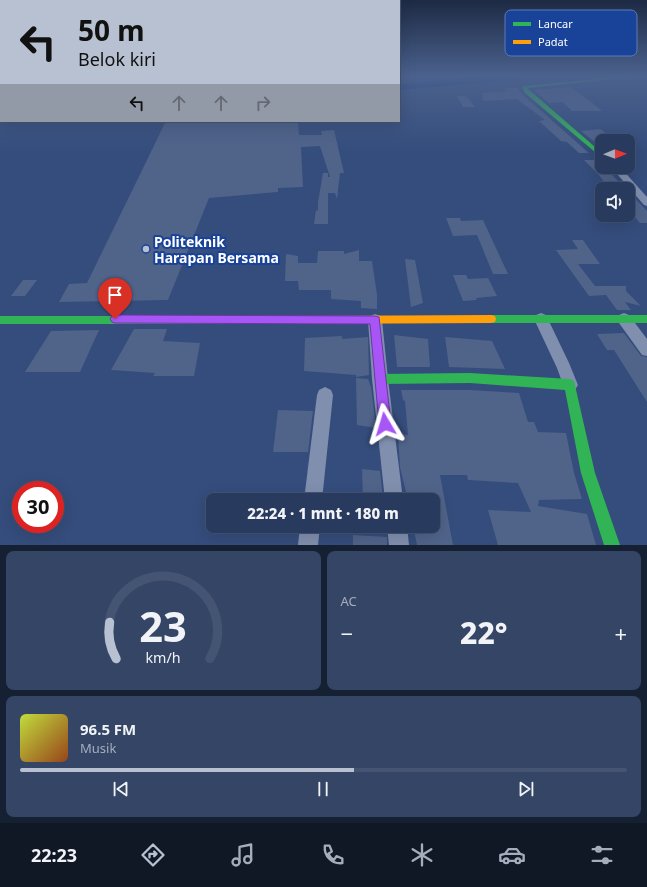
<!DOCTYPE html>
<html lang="id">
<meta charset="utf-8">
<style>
:root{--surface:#283a5d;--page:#344566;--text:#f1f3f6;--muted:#a5adbc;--line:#445472;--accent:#b8c1d1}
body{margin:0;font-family:"Noto Sans",sans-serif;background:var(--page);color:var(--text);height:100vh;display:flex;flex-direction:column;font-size:15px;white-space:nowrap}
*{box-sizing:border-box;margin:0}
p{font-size:13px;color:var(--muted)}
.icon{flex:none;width:22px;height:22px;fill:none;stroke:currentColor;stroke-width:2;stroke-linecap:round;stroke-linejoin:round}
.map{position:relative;height:545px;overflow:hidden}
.side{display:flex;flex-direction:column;gap:6px;padding:6px;background:#162033;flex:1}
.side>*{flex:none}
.hud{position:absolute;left:0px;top:0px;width:400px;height:122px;box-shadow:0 4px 16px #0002,0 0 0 1px var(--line);background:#b8c1d1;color:#111;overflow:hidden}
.needle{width:26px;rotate:89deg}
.buttons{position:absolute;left:595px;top:134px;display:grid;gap:8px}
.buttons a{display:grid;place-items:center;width:40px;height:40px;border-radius:8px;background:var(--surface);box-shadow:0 4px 16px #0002,0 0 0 1px var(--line);font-size:20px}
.speed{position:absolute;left:12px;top:481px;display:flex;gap:8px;font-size:20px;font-weight:700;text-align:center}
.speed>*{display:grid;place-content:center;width:52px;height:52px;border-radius:50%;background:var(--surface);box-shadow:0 4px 16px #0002,0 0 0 1px var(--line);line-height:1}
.speed .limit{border:6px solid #d22;background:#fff;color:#111}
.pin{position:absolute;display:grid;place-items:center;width:34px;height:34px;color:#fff;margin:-41px -17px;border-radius:50% 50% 50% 0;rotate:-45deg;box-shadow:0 0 4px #0007}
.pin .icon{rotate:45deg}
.me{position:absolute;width:44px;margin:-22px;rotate:353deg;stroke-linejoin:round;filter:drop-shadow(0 0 3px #0008)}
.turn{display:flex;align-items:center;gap:14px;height:84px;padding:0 12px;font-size:18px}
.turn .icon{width:52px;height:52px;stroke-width:2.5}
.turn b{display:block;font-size:28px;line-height:34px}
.lanes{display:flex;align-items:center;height:38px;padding:0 12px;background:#0003;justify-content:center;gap:20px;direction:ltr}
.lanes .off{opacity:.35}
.big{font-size:30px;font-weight:800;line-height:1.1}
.side .widget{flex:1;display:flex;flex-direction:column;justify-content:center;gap:6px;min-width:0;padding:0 14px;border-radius:8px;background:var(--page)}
.side .dial{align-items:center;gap:0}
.dial svg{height:104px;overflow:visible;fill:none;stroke:var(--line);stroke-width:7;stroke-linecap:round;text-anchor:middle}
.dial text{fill:var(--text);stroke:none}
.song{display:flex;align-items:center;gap:12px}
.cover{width:48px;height:48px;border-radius:6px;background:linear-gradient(135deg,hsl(70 70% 55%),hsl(20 70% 35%))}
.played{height:4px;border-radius:2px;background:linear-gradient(90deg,var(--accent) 55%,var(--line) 55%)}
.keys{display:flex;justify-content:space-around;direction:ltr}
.heat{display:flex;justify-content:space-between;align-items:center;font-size:22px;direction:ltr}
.side .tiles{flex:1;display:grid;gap:6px;grid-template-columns:1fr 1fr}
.widget:last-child{grid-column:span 2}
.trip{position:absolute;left:206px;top:493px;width:234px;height:40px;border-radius:8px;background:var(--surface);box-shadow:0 4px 16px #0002,0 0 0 1px var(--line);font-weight:800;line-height:40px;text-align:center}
.dock{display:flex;height:64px;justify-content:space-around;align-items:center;background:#101725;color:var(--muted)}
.dock .icon{width:28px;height:28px}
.dock .on{color:var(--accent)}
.dock b{font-size:18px;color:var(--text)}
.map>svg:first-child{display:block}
</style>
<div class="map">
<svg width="647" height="545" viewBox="0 0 647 545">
<rect width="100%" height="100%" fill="#354d7c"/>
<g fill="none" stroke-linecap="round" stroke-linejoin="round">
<g fill="#123477" fill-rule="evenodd">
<polygon points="490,76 529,76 524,79 399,90 399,84"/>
<polygon points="0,114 1,121 4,121 0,122"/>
</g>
</g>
<g fill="#506389">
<polygon points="570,87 590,101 602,111 572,111 563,102 549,103 534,90"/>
<polygon points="504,88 518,88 523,95 589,153 579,153 567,142 561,141 539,121 545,120 517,99 483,101 482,93 507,91"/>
<polygon points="457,96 466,96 475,107 463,107"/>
<polygon points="166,121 179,121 177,123 199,121 298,121 299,135 322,135 321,131 334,130 344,173 340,173 337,199 335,193 328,193 328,224 314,224 316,210 318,211 318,202 323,173 328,173 328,177 330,177 320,146 301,147 303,187 278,188 278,192 209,198 168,300 59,302 69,284 87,283"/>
<polygon points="600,129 617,141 602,141 602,148 581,131"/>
<polygon points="584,160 596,160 602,165 602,174 610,173 626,189 610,189 599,175"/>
<polygon points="628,191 647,211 647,223 640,223 628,209"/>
<polygon points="446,218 460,218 461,221 483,220 508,274 493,274 477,235 453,236"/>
<polygon points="572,240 583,240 600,264 578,264 595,286 626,286 626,291 641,306 625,302 631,310 617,310 606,295 589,296 556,250 578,249"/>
<polygon points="359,250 359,261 372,261 377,295 377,309 361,308 361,301 331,299 331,290 299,290 298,281 285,281 286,254 298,256 298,263 317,263 318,251 344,251 344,254"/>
<polygon points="405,259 415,260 423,303 411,307"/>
<polygon points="453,275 466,275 468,279 488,278 497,296 476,298 477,300 463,301"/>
<polygon points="23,280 37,280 25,296 11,296"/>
<polygon points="134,329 167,329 163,341 200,343 194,376 153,376 155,373 111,370"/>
<polygon points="99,330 80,372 25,372 51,331"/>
<polygon points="624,333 641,356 647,357 647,402 614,350 607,350 597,334"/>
<polygon points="394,335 428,339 430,367 397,367"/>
<polygon points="342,336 342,339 368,337 369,375 356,377 356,375 304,371 305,338"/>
<polygon points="445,337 492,341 505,369 449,367"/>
<polygon points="356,378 368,379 371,387 376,428 357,425"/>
<polygon points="401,390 470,390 519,393 528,422 534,422 538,432 566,433 574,473 582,499 539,500 538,506 587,514 596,545 498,545 488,510 531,512 518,483 468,480 467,475 440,475 453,545 417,545 413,526 433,526 433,500 408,500 400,467 398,434 408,435 405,401 403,400"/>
<polygon points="278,410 313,411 308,452 273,452"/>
<polygon points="362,469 380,471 383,499 363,500"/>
<polygon points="353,535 387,537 387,545 353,545"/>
</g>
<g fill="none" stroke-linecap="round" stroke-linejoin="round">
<g fill="#808fae" fill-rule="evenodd">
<rect x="0" y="100" width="1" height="4"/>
<polygon points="611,167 620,167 647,197 647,206 644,205"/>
<polygon points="541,313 546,315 569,363 578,385 575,390 570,392 565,390 557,368 534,319 536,315"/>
<polygon points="624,313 629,315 647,339 647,356 642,355 619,323 617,319 619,315"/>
<polygon points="375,314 380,316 382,320 388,379 403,500 385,500 372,379 368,320 370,316"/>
<polygon points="325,387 331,390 333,395 322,500 304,500 317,395 319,390"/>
<polygon points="300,526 320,526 318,545 298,545"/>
<polygon points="387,526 407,526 409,545 389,545"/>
</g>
<g fill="#30b455" fill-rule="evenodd">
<polygon points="630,76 644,76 527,88 602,153 602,158 525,93 522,87 524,86"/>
<polygon points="491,315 647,315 647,323 491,323 487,322 486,319 487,316"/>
<polygon points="0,316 297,316 301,317 302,320 301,323 297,324 0,324"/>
<polygon points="470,373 570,379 574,381 595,473 620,545 604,545 581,473 565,390 470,383 380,384 376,383 374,379 376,375 380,374"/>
</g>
<polygon fill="#ff9f0a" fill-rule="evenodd" points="491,315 495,316 496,319 495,322 491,323 297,324 293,323 292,320 293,317 297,316"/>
</g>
<linearGradient id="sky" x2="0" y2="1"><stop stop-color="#1d2a44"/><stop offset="0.5" stop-color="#4b628e"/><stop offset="1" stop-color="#4b628e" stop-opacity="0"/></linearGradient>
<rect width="647" height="152" fill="url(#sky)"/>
<polygon fill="#a855f7" stroke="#6d37a1" points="115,315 375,316 379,317 391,424 389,429 385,431 380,429 379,424 370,324 115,323 112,322 110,319 112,316"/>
<circle fill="#b8c1d1" stroke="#184399" stroke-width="1.5" cx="146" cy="249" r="4"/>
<g text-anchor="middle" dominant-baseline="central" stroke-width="4" stroke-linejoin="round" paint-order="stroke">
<g font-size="14" font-weight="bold" fill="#fff" stroke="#184399" text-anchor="start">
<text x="154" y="241">Politeknik<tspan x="154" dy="16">Harapan Bersama</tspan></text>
</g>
</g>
<rect x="505" y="10" width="132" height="46" rx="6" fill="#184399" stroke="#5d7bb8" stroke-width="1"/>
<rect x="513" y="22" width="18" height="4" fill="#30b455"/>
<rect x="513" y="40" width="18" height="4" fill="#ff9f0a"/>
<g font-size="11" fill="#fff">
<text x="538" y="28">Lancar</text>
<text x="538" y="46">Padat</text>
</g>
</svg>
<div class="buttons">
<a><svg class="needle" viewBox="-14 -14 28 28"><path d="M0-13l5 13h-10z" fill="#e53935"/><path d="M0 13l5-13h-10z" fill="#a5adbc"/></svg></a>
<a><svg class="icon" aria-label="sound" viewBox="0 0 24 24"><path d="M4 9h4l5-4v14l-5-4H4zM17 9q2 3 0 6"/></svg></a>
</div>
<div class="speed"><div class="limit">30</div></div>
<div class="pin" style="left:115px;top:319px;background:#d93025"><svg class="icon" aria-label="arrive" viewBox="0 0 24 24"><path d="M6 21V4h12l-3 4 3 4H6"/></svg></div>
<svg class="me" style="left:385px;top:424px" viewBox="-20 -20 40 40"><path d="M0-17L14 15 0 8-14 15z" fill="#a855f7" stroke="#fff" stroke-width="4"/></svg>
<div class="trip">22:24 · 1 mnt · 180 m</div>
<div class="hud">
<div class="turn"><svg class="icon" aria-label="left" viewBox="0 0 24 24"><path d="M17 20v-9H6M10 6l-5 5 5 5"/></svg><div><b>50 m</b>Belok kiri</div></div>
<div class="lanes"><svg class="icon" aria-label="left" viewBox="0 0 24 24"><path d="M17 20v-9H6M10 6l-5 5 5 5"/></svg><svg class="icon off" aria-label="ahead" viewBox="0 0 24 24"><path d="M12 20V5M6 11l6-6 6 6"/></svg><svg class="icon off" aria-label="ahead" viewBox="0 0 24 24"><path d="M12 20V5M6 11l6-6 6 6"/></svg><svg class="icon off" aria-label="right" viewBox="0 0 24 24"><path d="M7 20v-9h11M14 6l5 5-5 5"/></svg></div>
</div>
</div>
<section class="side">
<div class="tiles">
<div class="widget dial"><svg viewBox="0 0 100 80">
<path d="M14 69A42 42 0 1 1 86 69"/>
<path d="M14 69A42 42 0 0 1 9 41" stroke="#b8c1d1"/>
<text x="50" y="56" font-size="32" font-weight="700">23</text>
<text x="50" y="72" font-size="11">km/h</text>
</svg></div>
<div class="widget"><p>AC</p>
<div class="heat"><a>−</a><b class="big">22°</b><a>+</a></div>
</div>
<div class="widget">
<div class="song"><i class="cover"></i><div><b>96.5 FM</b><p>Musik</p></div></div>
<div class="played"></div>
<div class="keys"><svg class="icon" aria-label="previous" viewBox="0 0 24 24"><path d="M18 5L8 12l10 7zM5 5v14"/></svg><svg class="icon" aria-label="pause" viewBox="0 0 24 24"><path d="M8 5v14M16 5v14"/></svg><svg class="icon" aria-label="next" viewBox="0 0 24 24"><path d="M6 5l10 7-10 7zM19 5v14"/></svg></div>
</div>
</div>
</section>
<nav class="dock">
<b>22:23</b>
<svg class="icon on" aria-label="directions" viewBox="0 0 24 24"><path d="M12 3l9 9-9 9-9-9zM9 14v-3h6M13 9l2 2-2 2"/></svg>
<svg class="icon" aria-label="music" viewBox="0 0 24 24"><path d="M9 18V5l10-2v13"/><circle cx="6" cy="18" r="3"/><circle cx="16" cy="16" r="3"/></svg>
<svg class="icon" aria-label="phone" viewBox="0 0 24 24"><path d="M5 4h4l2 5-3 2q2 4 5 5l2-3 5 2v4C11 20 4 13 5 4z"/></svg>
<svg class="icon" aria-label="climate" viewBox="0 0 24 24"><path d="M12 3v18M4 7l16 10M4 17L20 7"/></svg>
<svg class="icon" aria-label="car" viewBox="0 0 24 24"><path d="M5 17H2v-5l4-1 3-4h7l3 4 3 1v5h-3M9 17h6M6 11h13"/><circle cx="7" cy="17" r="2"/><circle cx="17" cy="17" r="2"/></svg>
<svg class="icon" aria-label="filters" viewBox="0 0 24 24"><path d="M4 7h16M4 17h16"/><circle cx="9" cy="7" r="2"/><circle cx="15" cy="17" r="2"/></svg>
</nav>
